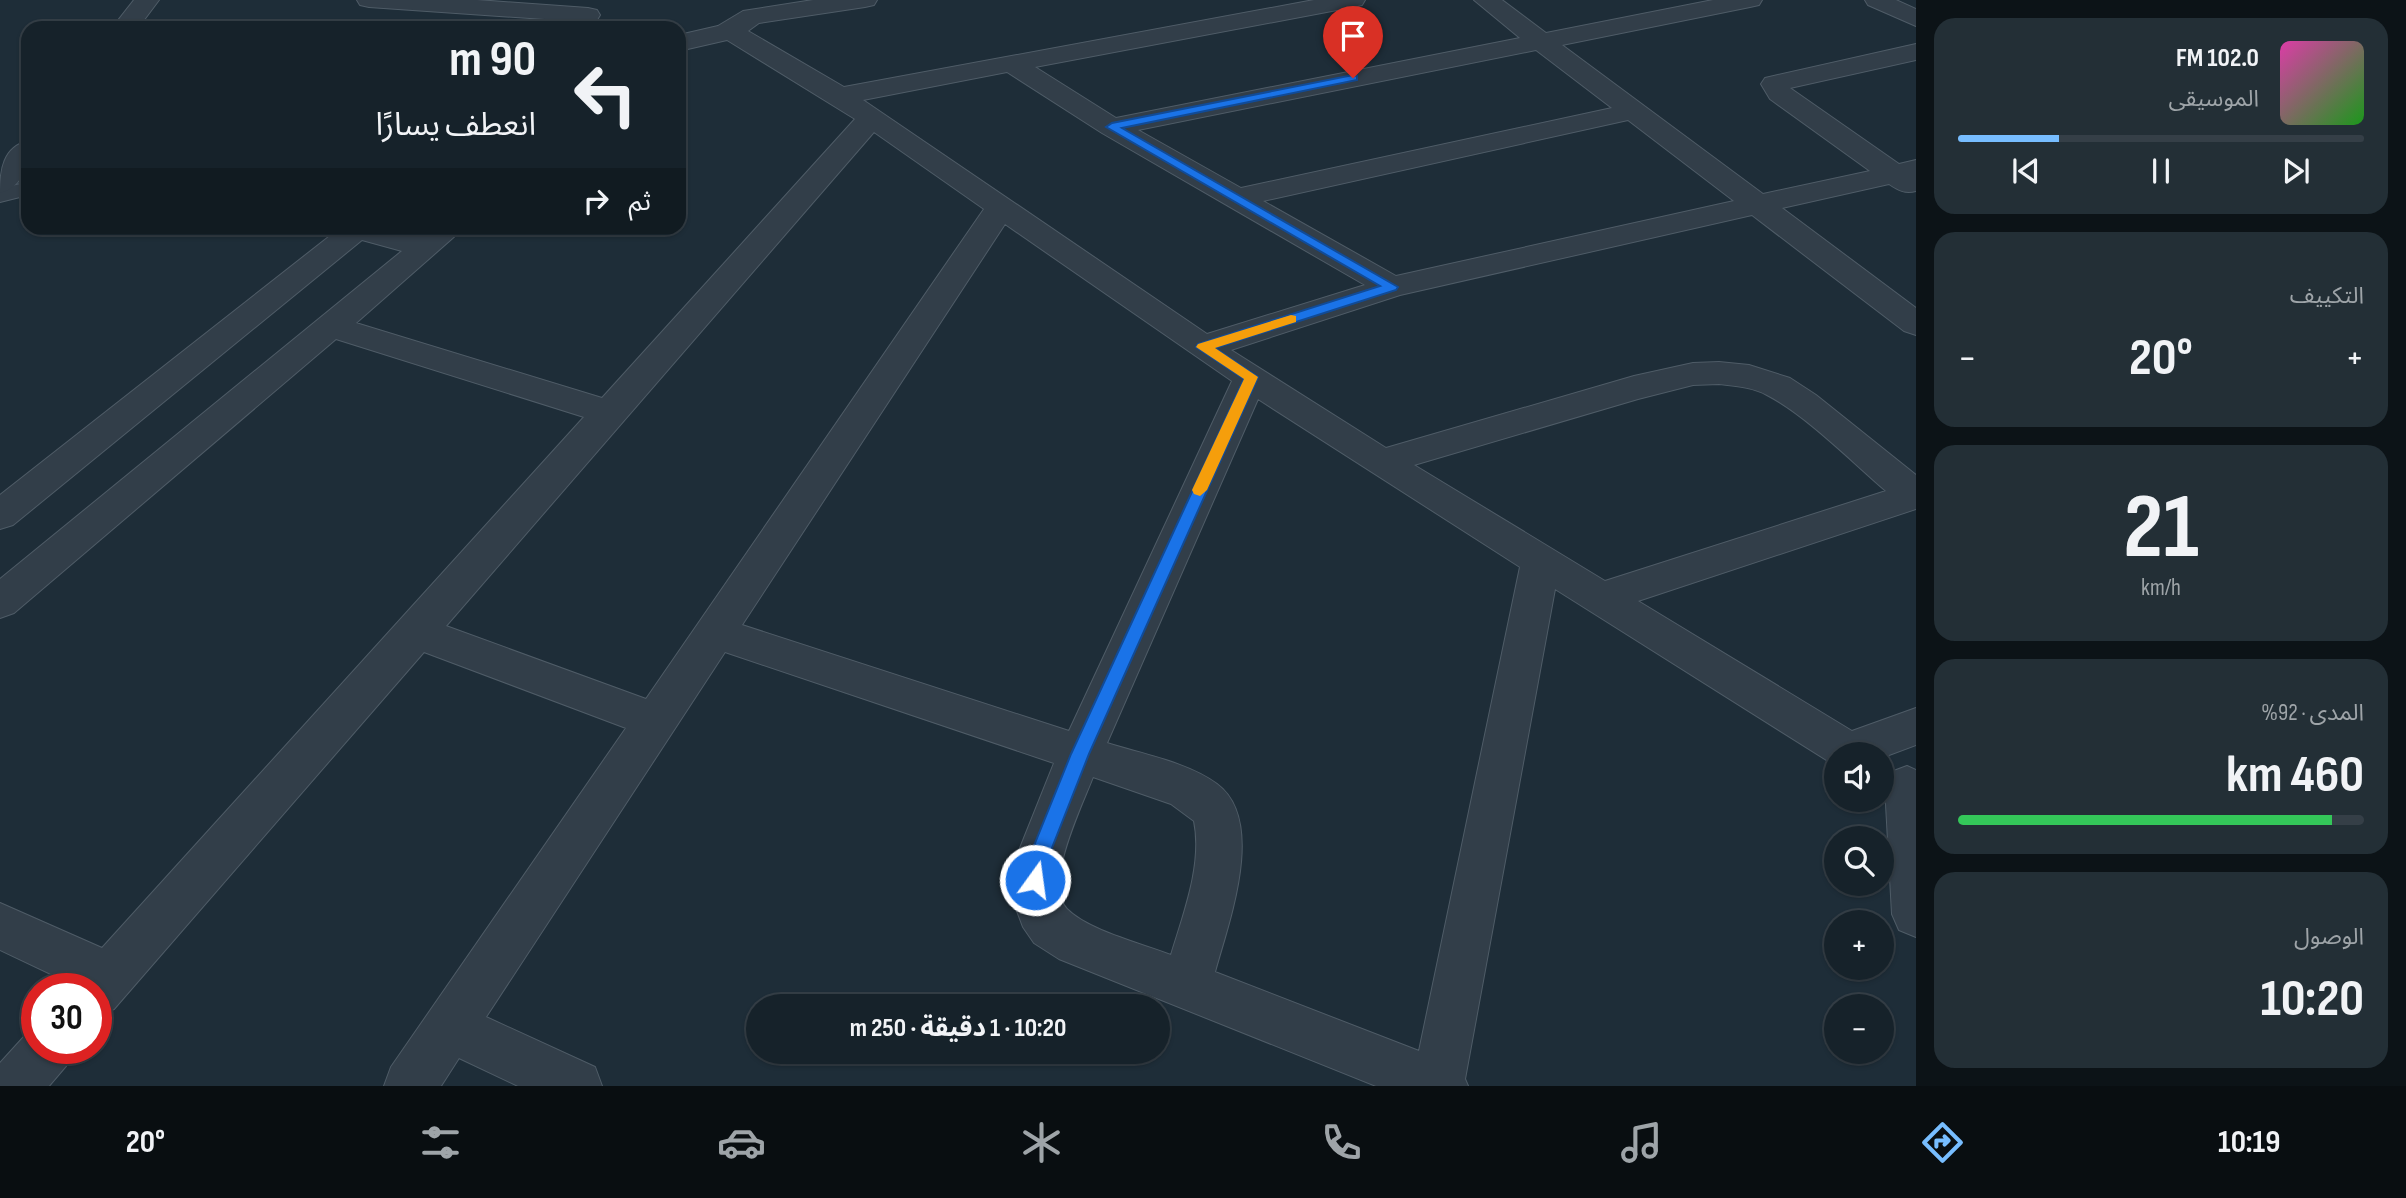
<!DOCTYPE html>
<html lang="ar">
<meta charset="utf-8">
<style>
:root{--surface:#16222a;--page:#232f36;--text:#f1f3f6;--muted:#9ea4a8;--line:#353f47;--accent:#77bdff}
body{margin:0;font-family:"Sofia Sans Condensed","Noto Sans Arabic",sans-serif;background:var(--page);color:var(--text);direction:rtl;height:100vh;display:flex;flex-direction:column;font-size:26px;white-space:nowrap}
*{box-sizing:border-box;margin:0}
p{font-size:23px;color:var(--muted)}
.icon{flex:none;width:38px;height:38px;fill:none;stroke:currentColor;stroke-width:2;stroke-linecap:round;stroke-linejoin:round}
.map{position:relative;flex:1;overflow:hidden;direction:ltr}
.panel{display:flex;flex-direction:column;gap:18px;padding:18px;background:#0c1317;width:490px}
.panel>*{flex:none}
.guide{position:absolute;left:21px;top:21px;width:665px;height:214px;border-radius:21px;box-shadow:0 2px 5px #0004,0 0 0 2px var(--line);direction:rtl;background:#16222a;color:var(--text);overflow:hidden}
.controls{position:absolute;left:1824px;top:742px;display:grid;gap:14px}
.controls a{display:grid;place-items:center;width:70px;height:70px;border-radius:50%;background:var(--surface);box-shadow:0 2px 5px #0004,0 0 0 2px var(--line);font-size:35px}
.speed{position:absolute;left:21px;top:973px;display:flex;gap:14px;font-size:35px;font-weight:700;text-align:center}
.speed>*{display:grid;place-content:center;width:91px;height:91px;border-radius:50%;background:var(--surface);box-shadow:0 2px 5px #0004,0 0 0 2px var(--line);line-height:1}
.speed .limit{border:10px solid #d22;background:#fff;color:#111}
.pin{position:absolute;display:grid;place-items:center;width:60px;height:60px;color:#fff;margin:-72px -30px;border-radius:50% 50% 50% 0;rotate:-45deg;box-shadow:0 0 7px #0007}
.pin .icon{rotate:45deg}
.me{position:absolute;width:77px;margin:-38px;rotate:14deg;stroke-linejoin:round;filter:drop-shadow(0 0 5px #0008)}
.turn{display:flex;align-items:center;gap:24px;height:147px;padding:0 35px;font-size:32px}
.turn .icon{width:91px;height:91px;stroke-width:2.5}
.turn b{display:block;font-size:49px;line-height:60px}
.then{display:flex;align-items:center;height:66px;padding:0 35px;background:#0003;gap:14px;font-size:26px}
.big{font-size:52px;font-weight:700;line-height:1.1}
.panel .card{flex:1;display:flex;flex-direction:column;justify-content:center;gap:10px;min-width:0;padding:0 24px;border-radius:21px;background:var(--page)}
.panel .dial{align-items:center;gap:0}
.dial b{font-size:91px;line-height:1}
.song{display:flex;align-items:center;gap:21px}
.cover{width:84px;height:84px;border-radius:10px;background:linear-gradient(135deg,hsl(320 70% 55%),hsl(120 70% 35%))}
.played{height:7px;border-radius:4px;background:linear-gradient(90deg,var(--accent) 25%,var(--line) 25%)}
.keys{display:flex;justify-content:space-around;direction:ltr}
.heat{display:flex;justify-content:space-between;align-items:center;font-size:38px;direction:ltr}
.charge{height:10px;border-radius:5px;background:linear-gradient(90deg,#34c759 92%,var(--line) 0)}
.trip{position:absolute;left:746px;top:994px;width:424px;height:70px;border-radius:35px;background:var(--surface);box-shadow:0 2px 5px #0004,0 0 0 2px var(--line);font-weight:700;line-height:70px;text-align:center;direction:rtl}
.dock{display:flex;height:112px;justify-content:space-around;align-items:center;background:#090e11;color:var(--muted)}
.dock .icon{width:49px;height:49px}
.dock .selected{color:var(--accent)}
.dock b{font-size:32px;color:var(--text)}
main{display:flex;flex:1;min-height:0}
.map>svg:first-child{display:block}
</style>
<main>
<section class="panel">
<div class="card">
<div class="song"><i class="cover"></i><div><b>102.0 FM</b><p>الموسيقى</p></div></div>
<div class="played"></div>
<div class="keys"><svg class="icon" aria-label="previous" viewBox="0 0 24 24"><path d="M18 5L8 12l10 7zM5 5v14"/></svg><svg class="icon" aria-label="pause" viewBox="0 0 24 24"><path d="M8 5v14M16 5v14"/></svg><svg class="icon" aria-label="next" viewBox="0 0 24 24"><path d="M6 5l10 7-10 7zM19 5v14"/></svg></div>
</div>
<div class="card"><p>التكييف</p>
<div class="heat"><a>−</a><b class="big">20°</b><a>+</a></div>
</div>
<div class="card dial"><b>21</b><p>km/h</p></div>
<div class="card"><p>المدى · 92%</p><b class="big">460 km</b><div class="charge"></div></div>
<div class="card"><p>الوصول</p><b class="big">10:20</b></div>
</section>
<div class="map">
<svg width="1916" height="1086" viewBox="0 0 1916 1086">
<rect width="100%" height="100%" fill="#1e2d38"/>
<g fill="none" stroke-linecap="round" stroke-linejoin="round">
<defs>
<g id="lane">
<polygon points="594,20 600,21 603,25 601,28 573,28 576,24"/>
<polygon points="28,182 28,195 0,202 0,189"/>
</g>
<g id="street">
<polygon points="134,0 159,0 138,28 112,28"/>
<polygon points="357,0 477,0 588,8 597,10 600,15 597,20 588,22 369,7 360,5"/>
<path d="M813,0H877L874,5L865,7L759,23L748,31L844,87L1314,0H1365L1362,5L1353,7L1035,67L1116,118L1520,38L1474,0H1502L1546,33L1713,0H1762L1759,5L1750,7L1562,45L1763,194L1870,171L1770,99L1761,84L1765,78L1916,44V60L1790,88L1899,164L1916,160V191C1905,194 1898,190 1889,184L1782,208L1916,308V335L1904,331L1752,215L1400,295L1231,350L1386,448L1634,376L1693,363L1719,362L1749,365L1790,378L1816,395L1916,475V509L1638,601L1852,731L1916,708V745L1881,758V754H1836V766L1555,589L1465,1079L1468,1086H1376L1059,959L1034,943L1023,927L1011,895L1016,858L1054,763L725,652L486,1017L595,1067L602,1086H518L459,1058L441,1086H384L391,1067L626,728L424,652L114,1009L96,1017V989H72L74,985L0,950V903L102,948L584,417L336,339L14,613L0,618V579L402,251L362,240L13,525L0,529V495L340,228H385L419,237L431,228H464L356,323L602,398L855,119L727,40L679,51V35L718,26L743,11ZM1536,50L1612,108L1241,188L1138,130ZM1007,72L1102,133L1365,285L1207,334L863,100ZM1628,120L1734,201L1396,276L1263,201ZM874,132L984,209L646,699L446,626ZM1005,224L1232,381L1069,731L742,625ZM1719,384C1735,386 1752,387 1767,395C1807,416 1851,461 1886,491L1605,581L1414,465L1638,399L1693,385ZM1258,399L1520,567L1419,1051L1215,972C1228,924 1267,821 1217,784C1187,762 1142,754 1107,743ZM1093,777L1171,804L1194,821C1203,864 1183,915 1171,955C1143,944 1087,930 1067,909C1043,884 1082,806 1093,777Z"/>
<polygon points="1865,0 1896,0 1916,9 1916,26 1868,5"/>
<path d="M28,141C28,163 25,186 0,193C0,170 3,147 28,141Z"/>
<polygon points="1907,766 1916,770 1916,937 1899,930 1892,914 1885,786 1891,772"/>
<polygon points="37,1027 37,1048 74,1048 66,1066 49,1086 0,1086 0,1063 30,1030"/>
</g>
</defs>
<use href="#lane" stroke="#4f5c67" stroke-width="2"/>
<use href="#street" stroke="#4f5c67" stroke-width="2"/>
<use href="#lane" fill="#323e49" fill-rule="evenodd"/>
<use href="#street" fill="#323e49" fill-rule="evenodd"/>
</g>
<polygon fill="#1a73e8" stroke="#114b97" stroke-width="2" points="1353,75 1357,76 1357,80 1122,128 1398,287 1396,290 1215,348 1258,377 1089,754 1048,858 1042,886 1035,889 1028,886 1025,880 1029,858 1071,754 1244,379 1196,347 1198,344 1380,286 1106,127 1112,123"/>
<polygon fill="#f59e0b" points="1291,315 1296,316 1296,322 1215,348 1258,377 1207,490 1200,496 1194,494 1192,490 1244,379 1196,347 1198,344"/>
</svg>
<div class="controls">
<a><svg class="icon" aria-label="sound" viewBox="0 0 24 24"><path d="M4 9h4l5-4v14l-5-4H4zM17 9q2 3 0 6"/></svg></a>
<a><svg class="icon" aria-label="search" viewBox="0 0 24 24"><circle cx="10" cy="10" r="6"/><path d="M15 15l6 6"/></svg></a>
<a>+</a>
<a>−</a>
</div>
<div class="speed"><div class="limit">30</div></div>
<div class="pin" style="left:1353px;top:78px;background:#d93025"><svg class="icon" aria-label="arrive" viewBox="0 0 24 24"><path d="M6 21V4h12l-3 4 3 4H6"/></svg></div>
<svg class="me" style="left:1035px;top:880px" viewBox="-20 -20 40 40"><circle r="17" fill="#1a73e8" stroke="#fff" stroke-width="3"/><path d="M0-11L8 9 0 5-8 9z" fill="#fff"/></svg>
<div class="trip">10:20 · 1 دقيقة · 250 m</div>
<div class="guide">
<div class="turn"><svg class="icon" aria-label="left" viewBox="0 0 24 24"><path d="M17 20v-9H6M10 6l-5 5 5 5"/></svg><div><b>90 m</b>انعطف يسارًا</div></div>
<div class="then">ثم<svg class="icon" aria-label="right" viewBox="0 0 24 24"><path d="M7 20v-9h11M14 6l5 5-5 5"/></svg></div>
</div>
</div>
</main>
<nav class="dock">
<b>10:19</b>
<svg class="icon selected" aria-label="directions" viewBox="0 0 24 24"><path d="M12 3l9 9-9 9-9-9zM9 14v-3h6M13 9l2 2-2 2"/></svg>
<svg class="icon" aria-label="music" viewBox="0 0 24 24"><path d="M9 18V5l10-2v13"/><circle cx="6" cy="18" r="3"/><circle cx="16" cy="16" r="3"/></svg>
<svg class="icon" aria-label="phone" viewBox="0 0 24 24"><path d="M5 4h4l2 5-3 2q2 4 5 5l2-3 5 2v4C11 20 4 13 5 4z"/></svg>
<svg class="icon" aria-label="climate" viewBox="0 0 24 24"><path d="M12 3v18M4 7l16 10M4 17L20 7"/></svg>
<svg class="icon" aria-label="car" viewBox="0 0 24 24"><path d="M5 17H2v-5l4-1 3-4h7l3 4 3 1v5h-3M9 17h6M6 11h13"/><circle cx="7" cy="17" r="2"/><circle cx="17" cy="17" r="2"/></svg>
<svg class="icon" aria-label="filters" viewBox="0 0 24 24"><path d="M4 7h16M4 17h16"/><circle cx="9" cy="7" r="2"/><circle cx="15" cy="17" r="2"/></svg>
<b>20°</b>
</nav>
